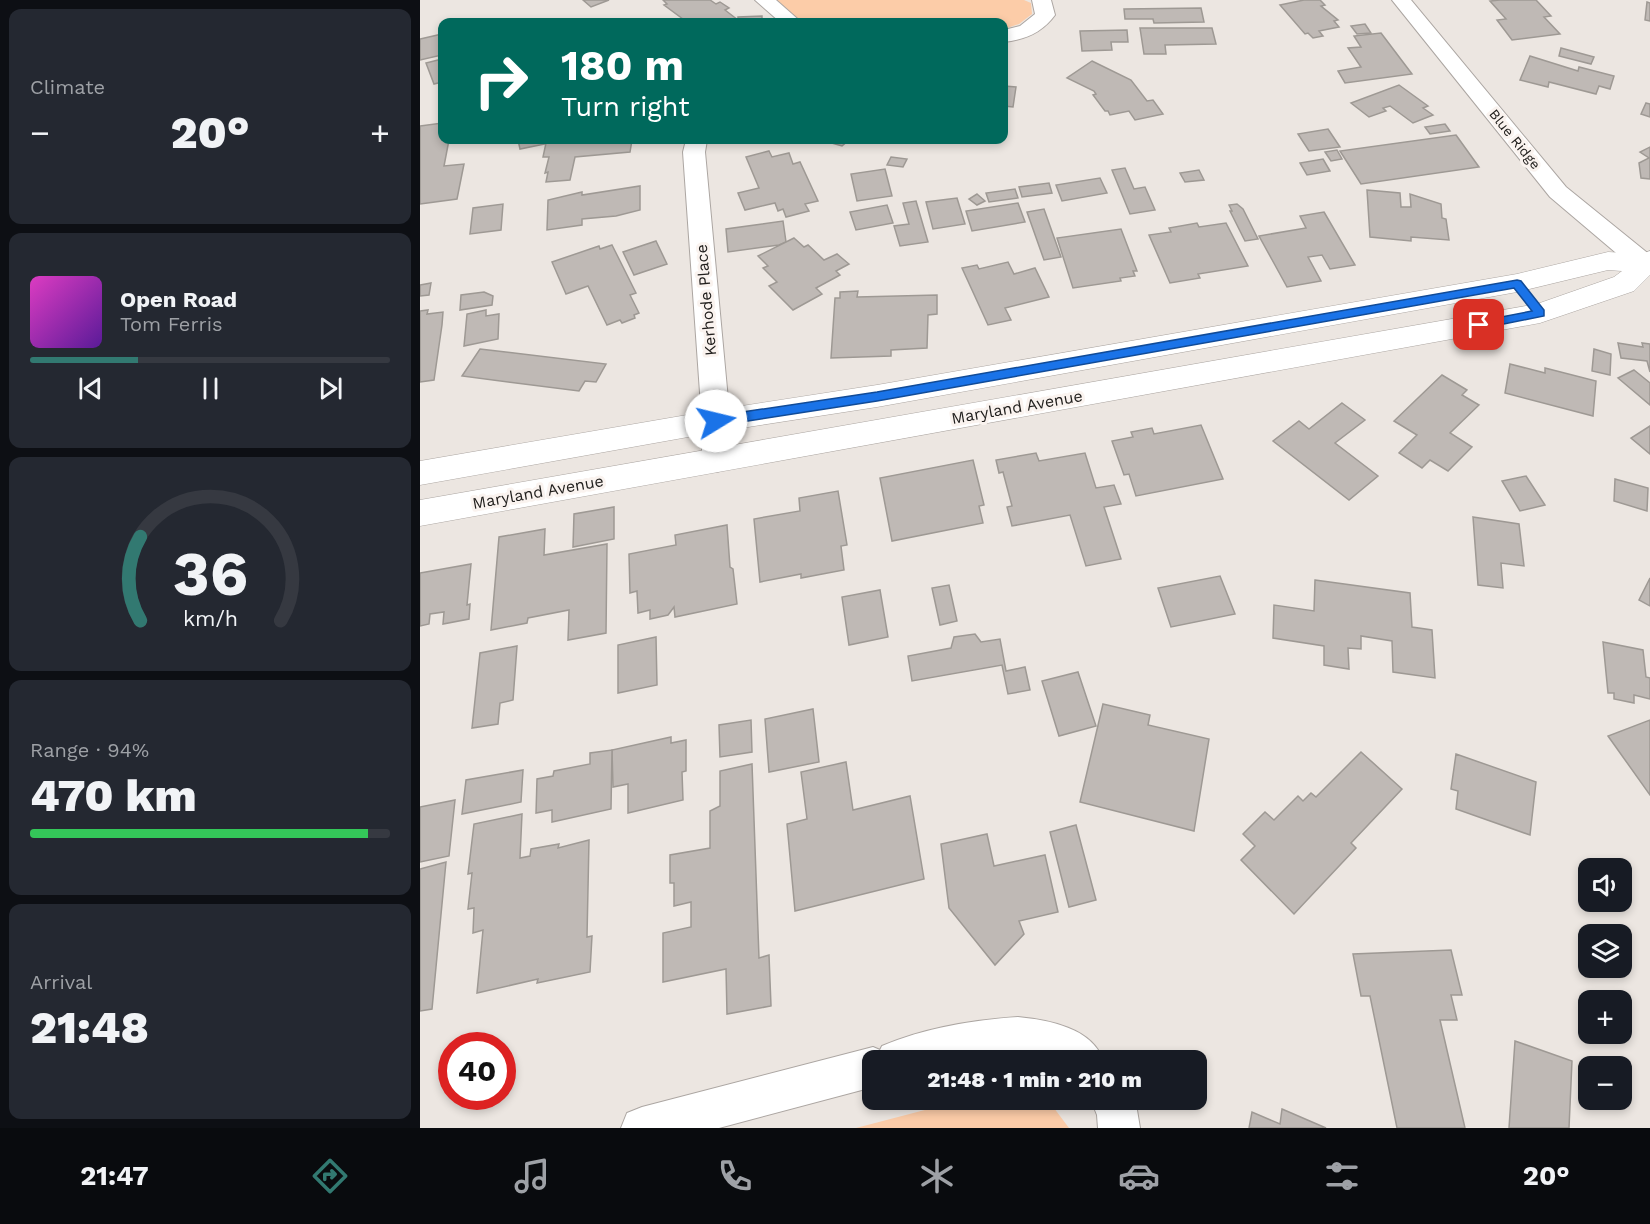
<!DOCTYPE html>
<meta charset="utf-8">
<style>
:root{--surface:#171b24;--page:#242831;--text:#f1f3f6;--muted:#9ea1a6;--line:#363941;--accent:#327971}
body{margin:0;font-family:"Work Sans",sans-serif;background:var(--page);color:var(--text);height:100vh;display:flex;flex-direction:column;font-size:22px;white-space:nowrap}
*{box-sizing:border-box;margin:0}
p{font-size:20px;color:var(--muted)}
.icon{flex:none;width:33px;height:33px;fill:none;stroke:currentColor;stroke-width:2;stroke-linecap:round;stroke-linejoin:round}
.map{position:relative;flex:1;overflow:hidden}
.details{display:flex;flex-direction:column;gap:9px;padding:9px;background:#0d0f14;width:420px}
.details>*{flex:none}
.banner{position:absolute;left:18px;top:18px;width:570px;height:126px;border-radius:12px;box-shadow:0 3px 9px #0003;background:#00695c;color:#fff;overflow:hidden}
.tools{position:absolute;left:1158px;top:858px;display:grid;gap:12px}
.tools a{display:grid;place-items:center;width:54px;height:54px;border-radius:12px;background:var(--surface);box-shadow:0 3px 9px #0003;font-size:30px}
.speed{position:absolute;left:18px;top:1032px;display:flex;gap:12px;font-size:30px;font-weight:700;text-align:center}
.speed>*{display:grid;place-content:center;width:78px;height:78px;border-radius:50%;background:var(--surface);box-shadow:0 3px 9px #0003;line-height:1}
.speed .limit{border:9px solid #d22;background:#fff;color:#111}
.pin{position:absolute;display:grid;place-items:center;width:51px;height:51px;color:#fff;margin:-26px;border-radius:12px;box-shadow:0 3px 9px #0006}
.me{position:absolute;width:66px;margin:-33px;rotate:81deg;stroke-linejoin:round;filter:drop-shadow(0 0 4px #0008)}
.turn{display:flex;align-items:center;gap:21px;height:126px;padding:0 24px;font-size:27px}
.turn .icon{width:78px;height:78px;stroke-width:2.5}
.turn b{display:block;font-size:42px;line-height:51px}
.big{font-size:45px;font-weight:800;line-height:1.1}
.details .tile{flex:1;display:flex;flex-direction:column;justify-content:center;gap:9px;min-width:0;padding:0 21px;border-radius:12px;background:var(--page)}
.details .dial{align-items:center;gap:0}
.dial svg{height:156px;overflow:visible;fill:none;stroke:var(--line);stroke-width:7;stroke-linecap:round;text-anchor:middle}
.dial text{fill:var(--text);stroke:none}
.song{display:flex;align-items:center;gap:18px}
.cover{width:72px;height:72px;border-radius:9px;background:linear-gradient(135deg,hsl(310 70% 55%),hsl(270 70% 35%))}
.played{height:6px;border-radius:3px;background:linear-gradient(90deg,var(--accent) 30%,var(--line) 30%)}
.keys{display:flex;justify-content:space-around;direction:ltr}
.heat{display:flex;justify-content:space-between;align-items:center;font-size:33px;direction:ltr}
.charge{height:9px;border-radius:4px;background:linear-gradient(90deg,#34c759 94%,var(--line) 0)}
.trip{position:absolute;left:442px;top:1050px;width:345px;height:60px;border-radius:12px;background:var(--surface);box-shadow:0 3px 9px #0003;font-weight:800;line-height:60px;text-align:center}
.dock{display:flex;height:96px;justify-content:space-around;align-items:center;background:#090b0e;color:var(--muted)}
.dock .icon{width:42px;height:42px}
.dock .on{color:var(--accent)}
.dock b{font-size:27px;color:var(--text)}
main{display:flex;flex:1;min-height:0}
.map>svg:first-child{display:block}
</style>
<main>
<section class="details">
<div class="tile"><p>Climate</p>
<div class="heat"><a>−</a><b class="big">20°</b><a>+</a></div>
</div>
<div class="tile">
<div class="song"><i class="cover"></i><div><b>Open Road</b><p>Tom Ferris</p></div></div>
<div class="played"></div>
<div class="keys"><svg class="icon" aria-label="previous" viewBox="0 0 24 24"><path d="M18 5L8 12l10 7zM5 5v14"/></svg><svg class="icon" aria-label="pause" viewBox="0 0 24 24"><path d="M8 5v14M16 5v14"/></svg><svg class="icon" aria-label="next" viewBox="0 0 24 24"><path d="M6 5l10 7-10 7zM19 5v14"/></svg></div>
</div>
<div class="tile dial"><svg viewBox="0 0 100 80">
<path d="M14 69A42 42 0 1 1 86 69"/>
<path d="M14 69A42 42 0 0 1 14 26" stroke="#327971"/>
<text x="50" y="56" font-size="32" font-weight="700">36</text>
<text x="50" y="72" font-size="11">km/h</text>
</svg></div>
<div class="tile"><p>Range · 94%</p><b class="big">470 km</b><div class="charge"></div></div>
<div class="tile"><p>Arrival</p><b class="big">21:48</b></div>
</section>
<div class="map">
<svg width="1230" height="1128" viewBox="0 0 1230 1128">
<rect width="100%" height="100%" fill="#ece6e1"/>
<g fill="#fccca8">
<polygon points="351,0 604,0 611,3 612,14 599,24 584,29 584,22 400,22 382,21"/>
<polygon points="543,1100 628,1100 649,1128 436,1128"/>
</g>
<g fill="#bfb9b5" stroke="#9e9994" stroke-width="1.5">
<polygon points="163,0 189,0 171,7"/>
<polygon points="243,0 290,0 296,4 300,2 309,8 305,10 318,20 318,22 283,22 279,20 267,22 244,5 247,4"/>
<polygon points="884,0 900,0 905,5 901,6 918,20 914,21 919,27 899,31 903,36 893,38 888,33 885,34 860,5"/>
<polygon points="1080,0 1116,0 1131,16 1124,17 1140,34 1092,40 1077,20 1086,19 1070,1"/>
<polygon points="1227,2 1230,3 1230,21 1225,20"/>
<polygon points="781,8 784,22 734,23 733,19 705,19 704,9"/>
<polygon points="342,16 342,22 318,22 318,17"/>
<polygon points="945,24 951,33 937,34 931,26"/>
<polygon points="720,28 792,28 796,44 745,45 746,54 724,54"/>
<polygon points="707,30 708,42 691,42 692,50 662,51 660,31"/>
<polygon points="961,33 992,74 925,83 918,71 941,67 928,48 941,47 934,36"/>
<polygon points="22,34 22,55 0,60 0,39"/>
<polygon points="1141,48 1174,57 1171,64 1139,56"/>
<polygon points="1110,56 1158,71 1159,67 1194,76 1190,89 1179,86 1176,94 1129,82 1128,87 1100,80"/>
<polygon points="22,59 22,82 14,84 6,63"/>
<polygon points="672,61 711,80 727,101 733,100 743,114 715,120 709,111 690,115 688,111 685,111 673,95 676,94 674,91 647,78"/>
<polygon points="979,85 1008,106 1003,108 1013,115 993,123 970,106 963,108 966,111 949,117 931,103"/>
<polygon points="584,86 596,87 593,107 584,106"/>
<polygon points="1226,103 1230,104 1230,117 1221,114"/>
<polygon points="22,123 22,140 29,140 24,166 44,164 37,199 0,204 0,126"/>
<polygon points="1025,124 1030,131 1010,134 1005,127"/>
<polygon points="908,129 920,147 889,151 878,134"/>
<polygon points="1036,135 1059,167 941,184 920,151"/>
<polygon points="98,140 124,140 125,144 100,149"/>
<polygon points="161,140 212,140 210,152 155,157 150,180 126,182 128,172 125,173 129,157 123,157 126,143"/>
<polygon points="401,140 429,140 422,146"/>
<polygon points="1230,147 1230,179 1221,178 1219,163 1229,158 1220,152"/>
<polygon points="917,150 922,159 911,161 905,152"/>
<polygon points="349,151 352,157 369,153 373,164 380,162 398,201 385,204 389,211 366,217 363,209 358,211 355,203 325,210 318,193 339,188 326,157"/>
<polygon points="471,157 487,159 483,167 467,165"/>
<polygon points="903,159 910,171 887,175 880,163"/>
<polygon points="705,168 714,189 725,187 735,210 710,214 692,170"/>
<polygon points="465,169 472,196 437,201 431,174"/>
<polygon points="779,170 784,180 765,182 760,173"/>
<polygon points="680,178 687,193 642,201 636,185"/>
<polygon points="629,183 632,193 602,197 599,187"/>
<polygon points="220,186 220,210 196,216 162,219 162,225 127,230 128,200 162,192 162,195"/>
<polygon points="595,189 598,198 569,202 566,193"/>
<polygon points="947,190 980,193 981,207 991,207 990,194 1021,204 1022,218 1026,219 1029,240 991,237 991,241 950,237"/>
<polygon points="557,194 565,201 557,205 549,199"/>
<polygon points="537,198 545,224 513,229 506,202"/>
<polygon points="496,201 508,242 480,246 474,226 489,224 483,203"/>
<polygon points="598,203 605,222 552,231 546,211"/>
<polygon points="83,204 81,230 50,234 53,208"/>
<polygon points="817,204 823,209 838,239 825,241 810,211 812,211 809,205"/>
<polygon points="467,205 473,223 436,230 430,212"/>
<polygon points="624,209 641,257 624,260 607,212"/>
<polygon points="904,212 935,265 910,269 902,255 888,257 901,281 867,287 839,236 886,228 880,216"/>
<polygon points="363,221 366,242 359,245 308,252 306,229"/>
<polygon points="777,223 779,227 806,223 828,266 778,274 780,278 750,283 729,235 751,232 749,228"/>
<polygon points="701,229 717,271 713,271 715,276 700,278 701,281 653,288 637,238"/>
<polygon points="374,238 384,247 388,245 404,260 417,254 429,264 416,271 420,275 396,288 402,294 373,310 349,286 357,282 343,268 348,266 338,256"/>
<polygon points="236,241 247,264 214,275 203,252"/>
<polygon points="192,245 216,293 210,295 219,313 214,315 215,318 202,323 200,320 187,325 168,286 146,294 132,262 179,246 180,249"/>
<polygon points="588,262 594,274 615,268 629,297 585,308 591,320 568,325 542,268 557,265 559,269"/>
<polygon points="11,283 9,295 0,296 0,285"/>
<polygon points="438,291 437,297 517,295 517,314 508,315 507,348 471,350 471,356 411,358 415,298 420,298 420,292"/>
<polygon points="64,292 73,296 72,305 40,310 41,295"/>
<polygon points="8,310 7,314 23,312 22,325 14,380 0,382 0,311"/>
<polygon points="66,310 66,316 79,314 78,339 44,346 47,314"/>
<polygon points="1198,343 1223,347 1222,343 1230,344 1230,372 1227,361 1201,358"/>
<polygon points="60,349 186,364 176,382 165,381 159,391 42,376"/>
<polygon points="1174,349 1191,354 1190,375 1172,371"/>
<polygon points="1090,364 1125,373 1125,368 1176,381 1173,416 1085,393"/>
<polygon points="1214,370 1230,383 1230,405 1198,378"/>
<polygon points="1022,375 1047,390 1042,395 1059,405 1030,433 1052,447 1028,471 1010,460 1002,468 979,453 997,435 974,421"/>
<polygon points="922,403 945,420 915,443 958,476 929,500 853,441 879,421 889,429"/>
<polygon points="781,425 803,479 716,496 709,474 704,475 692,441 713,437 711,432 732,428 734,434"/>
<polygon points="1230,426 1230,454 1211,438"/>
<polygon points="616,453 619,461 665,453 676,488 694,485 701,504 684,507 701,559 666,566 650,515 592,526 587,507 592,506 583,472 579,473 576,460"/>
<polygon points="553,460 564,505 559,506 563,523 472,541 460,478"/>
<polygon points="1106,476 1125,505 1100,511 1082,481"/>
<polygon points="1195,479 1228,488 1227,511 1194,501"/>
<polygon points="418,491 427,545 421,546 424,570 381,578 381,574 340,582 334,519 380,511 379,498"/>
<polygon points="194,507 194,539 153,547 154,514"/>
<polygon points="1053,517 1099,524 1104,566 1081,563 1083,588 1058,585"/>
<polygon points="307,525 310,567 313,569 317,604 255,617 254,607 248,615 230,619 230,610 218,613 217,591 210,593 209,554 256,545 255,535"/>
<polygon points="125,529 124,555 187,544 186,633 148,640 149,610 108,618 107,623 71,630 79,537"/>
<polygon points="51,564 47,605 50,604 49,619 23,624 24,612 10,614 9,624 0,626 0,573"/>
<polygon points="800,576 815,614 751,627 738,588"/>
<polygon points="1230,578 1230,606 1219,600"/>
<polygon points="895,580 990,593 992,627 1012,630 1015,678 973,672 972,641 941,636 941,649 928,648 929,669 904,665 904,646 853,638 854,605 894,611"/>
<polygon points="529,585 537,621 520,625 512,588"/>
<polygon points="460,590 468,637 429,645 422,597"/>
<polygon points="555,634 561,642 580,639 586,671 605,667 610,690 588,694 582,665 492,681 488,656 531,648 534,637"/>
<polygon points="236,637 237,685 198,693 198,645"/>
<polygon points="1183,642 1223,650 1226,677 1230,678 1230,699 1214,695 1214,703 1194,699 1194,693 1188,693"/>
<polygon points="97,646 93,700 80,703 78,724 52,728 60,653"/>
<polygon points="658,672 676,726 639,736 622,681"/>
<polygon points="683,704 730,715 728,725 789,739 774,831 660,802"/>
<polygon points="393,709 399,762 349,772 345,719"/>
<polygon points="331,720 332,752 300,757 299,725"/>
<polygon points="1230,720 1230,795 1188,736"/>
<polygon points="251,737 251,743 266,740 266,771 262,772 263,800 208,813 208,784 193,787 192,750"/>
<polygon points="192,750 191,809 132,822 132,810 116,813 117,779 133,776 134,771 170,764 170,753"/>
<polygon points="941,752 982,789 931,843 936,848 874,914 821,860 835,846 823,834 845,812 854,820 878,796 883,801 891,793 896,797"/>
<polygon points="1036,754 1116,782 1110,835 1036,809 1038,791 1031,789"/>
<polygon points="426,762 433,810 490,796 504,879 375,911 367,824 387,819 381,772"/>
<polygon points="332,764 339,958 349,955 351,1006 307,1014 306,969 243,982 243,933 271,927 271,902 254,906 254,883 250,883 250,855 290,848 290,811 300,806 300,771"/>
<polygon points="103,770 101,802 42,814 46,780"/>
<polygon points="35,800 29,856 0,862 0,807"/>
<polygon points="102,814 100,858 110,856 111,849 139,844 138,848 169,840 167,937 172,936 170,972 117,983 118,979 57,993 63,930 53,933 54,908 48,909 52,873 48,874 54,824"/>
<polygon points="656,825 676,900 649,907 630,832"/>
<polygon points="567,834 574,866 625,855 638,912 599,921 604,934 575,965 529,908 521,844"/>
<polygon points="26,862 12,1009 0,1011 0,869"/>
<polygon points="1031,950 1042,995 1031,995 1037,1020 1020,1020 1045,1128 977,1128 950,996 941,996 933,954"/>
<polygon points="1095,1041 1152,1061 1149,1128 1089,1128"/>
<polygon points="862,1109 906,1128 829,1128 832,1112 860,1124"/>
</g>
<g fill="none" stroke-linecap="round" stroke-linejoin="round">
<defs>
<g id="minor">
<polygon points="335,0 356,0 381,22 360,22"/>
<path d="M612,0H631L635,15C622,33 604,40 584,42V30L600,26L615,14Z"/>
<polygon points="972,0 991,0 1146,187 1230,255 1230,273 1215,269 1130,197"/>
<polygon points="266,140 287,140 285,152 310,421 310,461 306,469 296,472 286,469 282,461 282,421 263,152"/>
<path d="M598,1017C629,1020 672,1028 683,1060H627L598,1056L557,1060H453V1087L299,1128H201L207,1113L222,1107L453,1047L460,1050L462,1046C504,1028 553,1020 598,1017Z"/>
<polygon points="671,1100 713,1100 717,1110 720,1128 678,1128 677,1115"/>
</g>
<polygon id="tertiary" points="1230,251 1230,275 1214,291 1120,323 0,526 0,500 1117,304 1194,277 1202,271 1188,270 1097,292 457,407 296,432 0,485 0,461 296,410 457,385 1097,274 1188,252 1221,254"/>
</defs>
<use href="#minor" stroke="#aca6a2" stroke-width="2"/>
<use href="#tertiary" stroke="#aca6a2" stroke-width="1"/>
<use href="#minor" fill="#fff" fill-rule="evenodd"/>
<use href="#tertiary" fill="#fff" fill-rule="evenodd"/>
</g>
<polygon fill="#1a73e8" stroke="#114b97" stroke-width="1.5" points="1097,280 1101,281 1124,310 1124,316 1059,329 1055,328 1055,322 1112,311 1094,288 457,401 296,426 290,421 296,416 457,392"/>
<g text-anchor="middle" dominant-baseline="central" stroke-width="6" stroke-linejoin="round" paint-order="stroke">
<g font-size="14" fill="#22201e" stroke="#faf3ef">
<text transform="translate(1095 139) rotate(51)">Blue Ridge</text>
</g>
<g font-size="16" fill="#22201e" stroke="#faf3ef">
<text transform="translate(286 300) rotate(-95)">Kerhode Place</text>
<text transform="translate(597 407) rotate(-10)">Maryland Avenue</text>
<text transform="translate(118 492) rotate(-10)">Maryland Avenue</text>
</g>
</g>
</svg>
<div class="tools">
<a><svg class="icon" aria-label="sound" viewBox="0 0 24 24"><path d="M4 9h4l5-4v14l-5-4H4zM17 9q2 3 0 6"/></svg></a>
<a><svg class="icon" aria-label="layers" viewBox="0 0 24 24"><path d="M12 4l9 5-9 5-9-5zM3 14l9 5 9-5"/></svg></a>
<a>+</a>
<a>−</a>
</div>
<div class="speed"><div class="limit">40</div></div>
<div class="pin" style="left:1059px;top:325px;background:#d93025"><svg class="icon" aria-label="arrive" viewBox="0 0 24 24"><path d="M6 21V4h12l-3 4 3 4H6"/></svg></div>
<svg class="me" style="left:296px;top:421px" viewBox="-20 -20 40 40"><circle r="19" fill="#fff"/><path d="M0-13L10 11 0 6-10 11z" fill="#1a73e8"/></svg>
<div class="trip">21:48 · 1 min · 210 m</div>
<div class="banner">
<div class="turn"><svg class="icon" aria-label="right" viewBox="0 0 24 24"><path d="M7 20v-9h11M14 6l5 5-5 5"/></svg><div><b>180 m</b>Turn right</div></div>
</div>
</div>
</main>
<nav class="dock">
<b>21:47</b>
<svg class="icon on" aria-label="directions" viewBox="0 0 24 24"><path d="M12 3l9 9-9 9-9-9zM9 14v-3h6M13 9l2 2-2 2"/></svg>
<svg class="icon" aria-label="music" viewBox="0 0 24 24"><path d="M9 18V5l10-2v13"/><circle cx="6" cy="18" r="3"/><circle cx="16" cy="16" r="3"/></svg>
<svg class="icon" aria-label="phone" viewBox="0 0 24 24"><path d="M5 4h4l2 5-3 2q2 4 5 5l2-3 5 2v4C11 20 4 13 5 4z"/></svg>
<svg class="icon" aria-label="climate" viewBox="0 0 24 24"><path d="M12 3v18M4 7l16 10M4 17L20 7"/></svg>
<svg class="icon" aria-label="car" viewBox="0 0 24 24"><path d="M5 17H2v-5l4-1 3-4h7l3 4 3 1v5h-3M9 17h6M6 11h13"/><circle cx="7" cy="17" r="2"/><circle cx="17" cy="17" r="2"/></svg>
<svg class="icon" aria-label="filters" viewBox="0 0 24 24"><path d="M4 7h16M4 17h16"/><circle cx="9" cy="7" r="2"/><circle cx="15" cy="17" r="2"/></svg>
<b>20°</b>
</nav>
